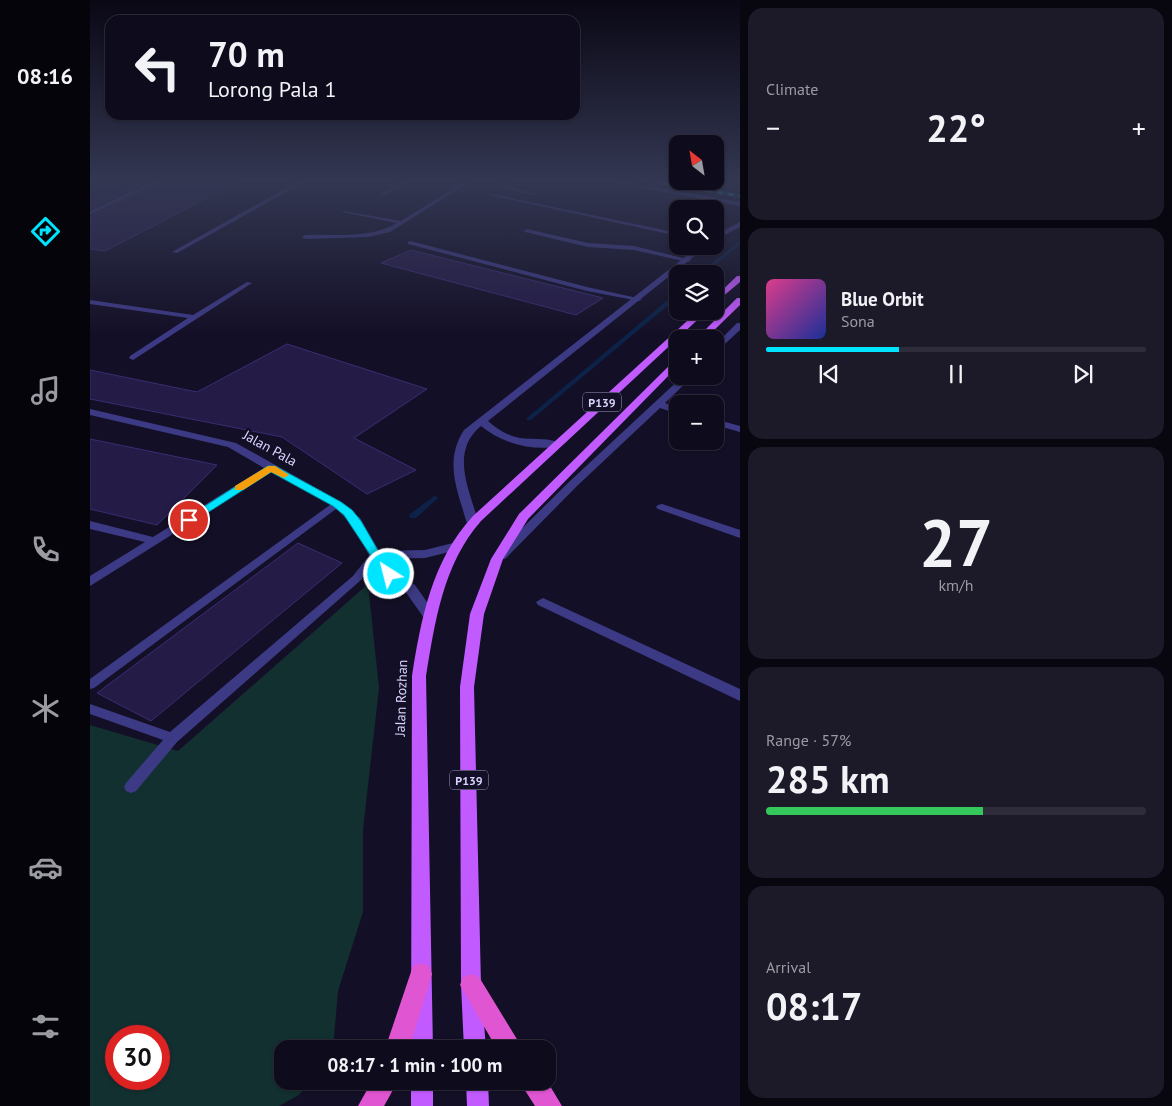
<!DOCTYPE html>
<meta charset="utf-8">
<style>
:root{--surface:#0e0b1c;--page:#1c1929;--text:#f1f3f6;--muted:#9b9ba3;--line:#2e2b3b;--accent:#00e5ff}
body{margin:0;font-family:"PT Sans",sans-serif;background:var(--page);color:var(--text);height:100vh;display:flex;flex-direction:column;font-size:19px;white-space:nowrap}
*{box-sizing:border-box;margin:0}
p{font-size:16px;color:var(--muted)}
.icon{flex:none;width:28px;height:28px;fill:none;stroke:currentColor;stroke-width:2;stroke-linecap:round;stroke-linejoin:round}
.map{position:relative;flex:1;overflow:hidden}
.panel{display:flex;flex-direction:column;gap:8px;padding:8px;background:#08060f;width:432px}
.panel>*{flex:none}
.hud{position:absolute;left:15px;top:15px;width:475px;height:105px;border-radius:15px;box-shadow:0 1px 4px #0004,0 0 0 1px var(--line);background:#0e0b1c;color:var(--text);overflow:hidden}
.needle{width:32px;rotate:329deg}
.buttons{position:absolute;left:579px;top:135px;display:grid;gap:10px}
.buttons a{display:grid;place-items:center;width:55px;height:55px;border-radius:10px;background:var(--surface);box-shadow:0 1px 4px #0004,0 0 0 1px var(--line);font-size:25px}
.speed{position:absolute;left:15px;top:1025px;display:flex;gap:10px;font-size:25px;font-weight:700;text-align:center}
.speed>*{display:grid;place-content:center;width:65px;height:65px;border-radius:50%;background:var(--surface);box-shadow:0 1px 4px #0004,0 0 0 1px var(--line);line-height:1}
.speed .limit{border:8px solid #d22;background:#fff;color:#111}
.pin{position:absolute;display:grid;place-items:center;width:42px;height:42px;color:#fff;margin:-21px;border:2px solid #fff;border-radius:50%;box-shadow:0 1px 5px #0007}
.me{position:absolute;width:55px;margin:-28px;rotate:324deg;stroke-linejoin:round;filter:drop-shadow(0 0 4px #0008)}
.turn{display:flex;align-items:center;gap:18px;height:105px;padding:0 20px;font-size:22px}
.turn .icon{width:65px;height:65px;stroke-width:2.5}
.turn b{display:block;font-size:35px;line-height:42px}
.big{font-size:38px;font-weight:700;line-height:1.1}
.panel .tile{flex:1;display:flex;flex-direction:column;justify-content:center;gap:8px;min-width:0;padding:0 18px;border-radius:15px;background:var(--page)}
.panel .dial{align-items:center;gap:0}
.dial b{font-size:65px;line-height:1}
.song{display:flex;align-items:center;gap:15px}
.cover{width:60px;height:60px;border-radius:8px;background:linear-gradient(135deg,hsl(330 70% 55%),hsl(230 70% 35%))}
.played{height:5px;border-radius:2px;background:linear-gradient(90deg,var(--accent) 35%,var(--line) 35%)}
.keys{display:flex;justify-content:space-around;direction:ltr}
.heat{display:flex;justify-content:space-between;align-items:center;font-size:28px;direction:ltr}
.charge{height:8px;border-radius:4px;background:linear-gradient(90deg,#34c759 57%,var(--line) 0)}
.trip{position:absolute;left:184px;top:1040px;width:282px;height:50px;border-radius:15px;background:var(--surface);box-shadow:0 1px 4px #0004,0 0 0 1px var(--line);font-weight:700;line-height:50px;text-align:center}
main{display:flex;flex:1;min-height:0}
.tabs{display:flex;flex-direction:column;width:90px;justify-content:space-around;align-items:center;background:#06040b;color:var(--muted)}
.tabs .icon{width:35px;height:35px}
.tabs .current{color:var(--accent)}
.tabs b{font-size:22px;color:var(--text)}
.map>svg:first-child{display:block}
</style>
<main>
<nav class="tabs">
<b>08:16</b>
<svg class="icon current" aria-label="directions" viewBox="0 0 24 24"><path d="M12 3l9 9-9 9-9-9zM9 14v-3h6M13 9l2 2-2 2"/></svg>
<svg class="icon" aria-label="music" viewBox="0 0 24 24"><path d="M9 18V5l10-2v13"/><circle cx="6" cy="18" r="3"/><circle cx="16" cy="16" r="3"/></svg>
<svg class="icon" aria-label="phone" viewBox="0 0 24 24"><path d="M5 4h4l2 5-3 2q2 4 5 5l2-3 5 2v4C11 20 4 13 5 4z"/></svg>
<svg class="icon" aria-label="climate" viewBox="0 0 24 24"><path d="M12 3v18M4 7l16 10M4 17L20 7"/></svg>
<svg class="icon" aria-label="car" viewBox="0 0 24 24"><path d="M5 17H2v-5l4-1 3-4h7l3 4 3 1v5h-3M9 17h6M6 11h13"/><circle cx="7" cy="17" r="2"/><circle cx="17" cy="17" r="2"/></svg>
<svg class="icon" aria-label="filters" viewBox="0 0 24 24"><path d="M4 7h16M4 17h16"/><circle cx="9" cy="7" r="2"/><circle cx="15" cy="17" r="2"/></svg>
</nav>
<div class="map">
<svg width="650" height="1106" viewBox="0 0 650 1106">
<rect width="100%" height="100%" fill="#130f26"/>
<path fill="#12302f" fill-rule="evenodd" d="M278,584L289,688L273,830V912L248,991L243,1049H192V1081H221L209,1095L189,1106H0V725L88,751ZM26,1036H69V1079H26Z"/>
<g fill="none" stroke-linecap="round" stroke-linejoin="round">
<g fill="#0c2248" fill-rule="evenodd">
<polygon points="650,241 650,244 614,274 609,274"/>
<polygon points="586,293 588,293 588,297 441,420 437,420 437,418"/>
<polygon points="345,496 347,497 348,498 347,499 326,518 320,518 319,516 320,514 343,497"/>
</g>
</g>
<g fill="#241b47" stroke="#3b2d73">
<polygon points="0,180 60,180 0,209"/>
<polygon points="75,180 152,180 15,251 0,249 0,217"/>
<polygon points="321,250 513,298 486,315 291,263"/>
<polygon points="197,344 337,389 264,438 326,470 277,494 192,437 0,399 0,370 107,392"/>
<polygon points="0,439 127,465 67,525 0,509"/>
<polygon points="208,543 252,563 61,721 7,693"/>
</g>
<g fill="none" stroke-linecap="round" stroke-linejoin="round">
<g fill="#3d3a85" fill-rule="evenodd">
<polygon points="316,180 322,180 294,195 290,194"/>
<path d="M377,180H383L300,232L278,237L215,239L212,237L215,235C245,234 281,239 307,223L252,212L254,211L311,221Z"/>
<polygon points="414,180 418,180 417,186 446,194 444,195 413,188"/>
<polygon points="397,193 588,233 588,236 399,195"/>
<polygon points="437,229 498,243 544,246 601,260 598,262 544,250 498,247 435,232 434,231"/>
<polygon points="320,241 497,287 552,299 549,301 497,291 318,244 318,242"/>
<polygon points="157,282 162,283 43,360 39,358 40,356 98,318 0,304 0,300 103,315"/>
<polygon points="247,501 250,502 252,504 250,506 4,688 0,689 0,679 244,502"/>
<polygon points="285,552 290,555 271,580 87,742 46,791 41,793 36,791 34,787 36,783 73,740 0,714 0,704 80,732 263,576 281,553"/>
</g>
<g fill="#3d3a85" fill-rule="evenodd">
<polygon points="65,180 73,180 0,215 0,211"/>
<polygon points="210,180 218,180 87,253 82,252"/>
<polygon points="510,180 524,180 650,202 650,206"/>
<polygon points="650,222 650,227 625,240 625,235"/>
<path d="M609,246H617L398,421C407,429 418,436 430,438C442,440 462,437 470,444L469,446C444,452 411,443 391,426C359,452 380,491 389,524L383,528L379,527C375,520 374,512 371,504C363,477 358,455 374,430Z"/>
<polygon points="647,323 650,323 650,330 625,353 625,345"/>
<polygon points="593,376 603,376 575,403 588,408 588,414 570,408 487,486 415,559 407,559 405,556 407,553 479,482"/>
<polygon points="0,409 146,443 251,502 270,518 289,551 335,550 367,542 371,543 373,546 371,549 335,558 294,559 304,571 325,585 346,615 344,618 334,618 315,591 294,577 279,555 261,523 243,506 182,472 0,586 0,576 55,542 0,529 0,521 63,537 174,468 138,447 0,415"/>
<polygon points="625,419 650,426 650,432 625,425"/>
<polygon points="572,504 650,530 650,538 568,509 566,507 568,505"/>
<polygon points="453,598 650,689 650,701 448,605 446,602"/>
</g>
<g fill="#c25bff" fill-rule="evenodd">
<polygon points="647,276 650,276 650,282 625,303 625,297"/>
<polygon points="647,298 650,298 650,305 615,339 606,339"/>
<path d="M608,311H617L391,521C353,564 345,622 336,676L343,1049H321L322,676C331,619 342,560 383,516Z"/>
<polygon points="588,357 588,366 438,519 413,559 394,614 384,687 391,985 396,1049 374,1049 371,985 370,687 380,614 401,559 429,514"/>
<rect x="321" y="1081" width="22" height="25"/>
<polygon points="376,1081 398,1081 399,1106 377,1106"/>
</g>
<g fill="#e055d1" fill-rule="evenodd">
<polygon points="331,963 339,966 342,974 319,1049 295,1049 323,966"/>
<polygon points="381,974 389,977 433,1049 407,1049 370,985 373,977"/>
<polygon points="282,1081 308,1081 294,1106 268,1106"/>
<polygon points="429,1081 457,1081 472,1106 445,1106"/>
</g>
<defs>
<polyline id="rail" points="557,180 650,196"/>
</defs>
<use href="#rail" stroke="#00e5ff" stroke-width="3"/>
<use href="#rail" stroke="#130f26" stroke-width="2" stroke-dasharray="5.5" stroke-linecap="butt"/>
</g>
<linearGradient id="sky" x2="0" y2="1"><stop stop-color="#0a0815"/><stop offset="0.54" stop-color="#333752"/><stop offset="1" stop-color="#333752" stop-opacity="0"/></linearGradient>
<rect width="650" height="335" fill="url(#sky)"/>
<polygon fill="#00e5ff" stroke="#0095a6" points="178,466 185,466 251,502 262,510 271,521 290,554 305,574 303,577 295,577 254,515 243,506 181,472 103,522 95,522 93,520"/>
<polygon fill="#f59e0b" points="178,466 185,466 199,475 194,478 181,472 153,490 145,490 145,486"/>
<g text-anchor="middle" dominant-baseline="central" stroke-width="5" stroke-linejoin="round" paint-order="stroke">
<g fill="#130f26" stroke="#9e99be" stroke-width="1">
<rect x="493" y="392.5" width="38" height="19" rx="4"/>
<rect x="360" y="770.5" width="38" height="19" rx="4"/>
</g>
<g font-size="12" font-weight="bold" fill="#d9d4ff">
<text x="512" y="402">P139</text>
<text x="379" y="780">P139</text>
</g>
<g font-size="14" fill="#d9d4ff" stroke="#130f26">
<text transform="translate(180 448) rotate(29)">Jalan Pala</text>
<text transform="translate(311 698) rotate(-88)">Jalan Rozhan</text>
</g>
</g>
</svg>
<div class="buttons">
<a><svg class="needle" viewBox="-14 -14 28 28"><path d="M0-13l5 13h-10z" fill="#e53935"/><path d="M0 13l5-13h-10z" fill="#9b9ba3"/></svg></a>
<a><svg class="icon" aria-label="search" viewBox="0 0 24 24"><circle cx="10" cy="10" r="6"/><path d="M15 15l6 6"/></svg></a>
<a><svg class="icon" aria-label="layers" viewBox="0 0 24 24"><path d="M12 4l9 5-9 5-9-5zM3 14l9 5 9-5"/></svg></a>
<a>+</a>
<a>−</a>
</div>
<div class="speed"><div class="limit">30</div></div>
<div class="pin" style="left:99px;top:520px;background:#d93025"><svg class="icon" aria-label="arrive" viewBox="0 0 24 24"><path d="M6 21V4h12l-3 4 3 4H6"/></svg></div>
<svg class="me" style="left:299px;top:574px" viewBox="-20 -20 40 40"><circle r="17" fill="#00e5ff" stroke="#fff" stroke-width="3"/><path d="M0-11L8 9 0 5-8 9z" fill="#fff"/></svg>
<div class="trip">08:17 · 1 min · 100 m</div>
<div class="hud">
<div class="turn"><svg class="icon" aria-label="left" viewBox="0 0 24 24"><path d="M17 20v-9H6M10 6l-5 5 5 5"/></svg><div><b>70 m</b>Lorong Pala 1</div></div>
</div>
</div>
<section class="panel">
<div class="tile"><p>Climate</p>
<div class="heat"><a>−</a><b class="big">22°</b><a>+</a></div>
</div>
<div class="tile">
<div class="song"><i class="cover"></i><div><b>Blue Orbit</b><p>Sona</p></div></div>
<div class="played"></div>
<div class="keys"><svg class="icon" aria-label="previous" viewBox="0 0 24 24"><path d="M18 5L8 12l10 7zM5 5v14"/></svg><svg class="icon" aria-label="pause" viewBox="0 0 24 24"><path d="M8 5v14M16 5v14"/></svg><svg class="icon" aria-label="next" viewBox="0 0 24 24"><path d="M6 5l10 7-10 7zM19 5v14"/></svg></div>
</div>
<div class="tile dial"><b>27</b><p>km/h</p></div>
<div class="tile"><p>Range · 57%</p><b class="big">285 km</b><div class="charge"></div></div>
<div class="tile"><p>Arrival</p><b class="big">08:17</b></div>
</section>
</main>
